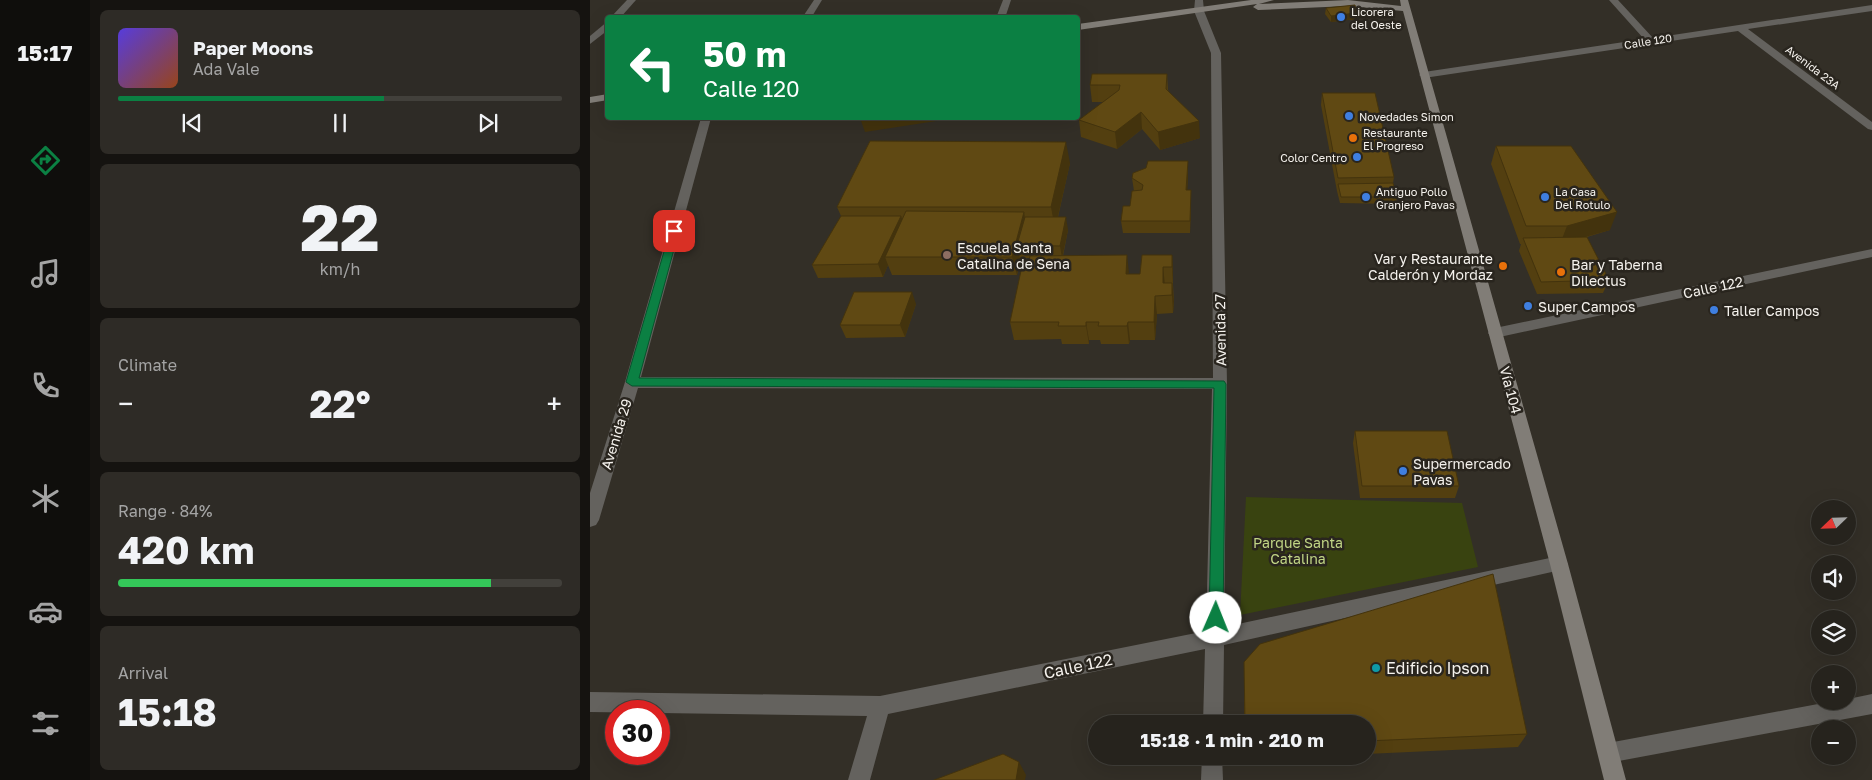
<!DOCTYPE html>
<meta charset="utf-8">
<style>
:root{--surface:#26231d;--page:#2e2b26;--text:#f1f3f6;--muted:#a4a4a4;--line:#42403b;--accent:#0b8043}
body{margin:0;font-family:"Golos Text",sans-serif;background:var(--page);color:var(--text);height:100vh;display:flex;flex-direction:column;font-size:19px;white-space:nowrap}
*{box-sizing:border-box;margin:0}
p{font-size:16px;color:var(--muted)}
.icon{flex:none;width:28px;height:28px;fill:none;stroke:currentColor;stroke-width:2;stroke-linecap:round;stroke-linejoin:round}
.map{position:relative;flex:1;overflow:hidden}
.side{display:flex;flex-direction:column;gap:10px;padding:10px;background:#151310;width:500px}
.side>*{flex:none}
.banner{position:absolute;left:15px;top:15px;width:475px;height:105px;border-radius:5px;box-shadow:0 5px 20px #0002,0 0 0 1px var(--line);background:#0b8043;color:#fff;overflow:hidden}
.needle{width:32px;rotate:247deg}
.fabs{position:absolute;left:1221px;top:500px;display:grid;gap:10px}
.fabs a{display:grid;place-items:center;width:45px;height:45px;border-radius:50%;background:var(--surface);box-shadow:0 5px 20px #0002,0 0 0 1px var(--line);font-size:25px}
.speed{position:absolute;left:15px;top:700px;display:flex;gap:10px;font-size:25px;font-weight:700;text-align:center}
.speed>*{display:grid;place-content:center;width:65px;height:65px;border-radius:50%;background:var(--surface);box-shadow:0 5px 20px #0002,0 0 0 1px var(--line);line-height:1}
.speed .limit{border:8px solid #d22;background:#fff;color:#111}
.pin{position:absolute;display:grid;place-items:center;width:42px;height:42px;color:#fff;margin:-21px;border-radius:10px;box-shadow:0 2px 8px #0006}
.me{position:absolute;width:55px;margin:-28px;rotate:1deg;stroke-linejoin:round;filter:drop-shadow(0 0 4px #0008)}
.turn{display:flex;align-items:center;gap:18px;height:105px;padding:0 15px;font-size:22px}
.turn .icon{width:65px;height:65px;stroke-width:2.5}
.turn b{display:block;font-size:35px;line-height:42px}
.big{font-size:38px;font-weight:700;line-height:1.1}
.side .widget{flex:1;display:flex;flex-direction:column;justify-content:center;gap:8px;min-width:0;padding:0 18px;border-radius:8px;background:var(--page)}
.side .dial{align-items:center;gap:0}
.dial b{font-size:65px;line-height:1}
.song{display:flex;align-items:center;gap:15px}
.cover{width:60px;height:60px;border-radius:8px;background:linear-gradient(135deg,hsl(250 70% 55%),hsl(20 70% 35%))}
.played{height:5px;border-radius:2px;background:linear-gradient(90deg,var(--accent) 60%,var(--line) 60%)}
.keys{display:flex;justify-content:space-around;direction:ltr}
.heat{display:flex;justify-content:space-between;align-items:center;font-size:28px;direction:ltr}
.charge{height:8px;border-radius:4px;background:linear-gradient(90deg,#34c759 84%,var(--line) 0)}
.trip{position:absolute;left:498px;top:715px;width:288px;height:50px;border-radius:25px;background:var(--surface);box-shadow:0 5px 20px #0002,0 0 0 1px var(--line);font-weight:700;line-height:50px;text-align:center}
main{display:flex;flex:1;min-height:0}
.tab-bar{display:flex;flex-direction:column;width:90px;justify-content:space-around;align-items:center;background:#0f0e0c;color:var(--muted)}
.tab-bar .icon{width:35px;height:35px}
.tab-bar .on{color:var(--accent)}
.tab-bar b{font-size:22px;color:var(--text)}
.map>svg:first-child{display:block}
</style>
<main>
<nav class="tab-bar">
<b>15:17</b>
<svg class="icon on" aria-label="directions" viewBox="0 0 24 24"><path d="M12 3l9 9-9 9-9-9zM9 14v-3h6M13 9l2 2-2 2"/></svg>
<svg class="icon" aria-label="music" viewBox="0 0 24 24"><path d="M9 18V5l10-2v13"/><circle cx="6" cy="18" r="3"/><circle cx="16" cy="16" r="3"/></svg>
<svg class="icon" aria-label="phone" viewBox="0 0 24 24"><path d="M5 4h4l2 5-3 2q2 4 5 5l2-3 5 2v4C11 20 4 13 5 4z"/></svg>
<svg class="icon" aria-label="climate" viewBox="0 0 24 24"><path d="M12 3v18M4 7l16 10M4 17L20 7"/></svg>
<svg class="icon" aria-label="car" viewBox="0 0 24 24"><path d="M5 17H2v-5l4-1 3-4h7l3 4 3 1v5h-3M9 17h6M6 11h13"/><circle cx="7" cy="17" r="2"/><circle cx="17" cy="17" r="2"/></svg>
<svg class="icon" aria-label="filters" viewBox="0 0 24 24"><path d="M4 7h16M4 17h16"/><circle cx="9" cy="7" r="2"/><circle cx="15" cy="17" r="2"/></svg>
</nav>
<section class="side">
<div class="widget">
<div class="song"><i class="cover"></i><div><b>Paper Moons</b><p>Ada Vale</p></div></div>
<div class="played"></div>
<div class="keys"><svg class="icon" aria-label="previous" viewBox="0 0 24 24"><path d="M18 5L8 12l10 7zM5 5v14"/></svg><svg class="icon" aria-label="pause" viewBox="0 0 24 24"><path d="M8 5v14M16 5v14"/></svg><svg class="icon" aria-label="next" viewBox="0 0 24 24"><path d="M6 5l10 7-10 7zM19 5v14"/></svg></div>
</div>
<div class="widget dial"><b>22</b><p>km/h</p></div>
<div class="widget"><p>Climate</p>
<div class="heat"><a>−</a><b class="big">22°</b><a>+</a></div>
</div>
<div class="widget"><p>Range · 84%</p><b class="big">420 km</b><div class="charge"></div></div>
<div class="widget"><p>Arrival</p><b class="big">15:18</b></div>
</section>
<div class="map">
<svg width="1282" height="780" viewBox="0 0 1282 780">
<rect width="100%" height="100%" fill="#332f27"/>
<polygon fill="#394310" points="656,497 872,503 888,567 650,615"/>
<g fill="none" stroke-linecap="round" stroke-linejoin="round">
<polygon fill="#64625e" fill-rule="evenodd" points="1282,694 1282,714 1018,763 1011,760 1008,753 1011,746 1018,743 1244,701 1258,701 1258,699"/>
<g fill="#64625e" fill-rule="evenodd">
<polygon points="37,0 46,0 30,18 20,18"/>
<polygon points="224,0 232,0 221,18 212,18"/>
<polygon points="413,0 421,0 415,18 406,18"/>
<polygon points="605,0 613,0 614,11 631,53 637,384 634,627 969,556 975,559 978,564 975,569 634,645 633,724 613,724 615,649 298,714 280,780 258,780 277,716 0,712 0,692 290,696 616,631 622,389 48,388 9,520 6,525 0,527 0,493 35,382 111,118 121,118 51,377 623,378 621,53 604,11"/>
<polygon points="1019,0 1028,0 1063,38 1282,5 1282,11 1158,29 1282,122 1282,130 1278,129 1148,31 834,78 829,75 834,72 1054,39"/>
<polygon points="18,21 18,30 0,44 0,36"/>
<polygon points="1282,249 1282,257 905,338 900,336 898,333 900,330 905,328"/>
<polygon points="612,756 632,756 633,780 611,780"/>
</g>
<g fill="#817d77" fill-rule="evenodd">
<polygon points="661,0 684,0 669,4 758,0 811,6 810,0 818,0 978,564 1036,780 1014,780 960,564 813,11 758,6 668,10 663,7 667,4 488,30 488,24"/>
<polygon points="18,94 18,100 0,103 0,97"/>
</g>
</g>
<g fill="#533f10">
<polygon points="736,8 765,19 741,22 735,14"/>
<polygon points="577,74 578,90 610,138 570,150 552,129 527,149 491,137 489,120 513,102 502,102 500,85"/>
<polygon points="732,93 804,177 803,183 807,197 806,204 750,203 747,191 731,105"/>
<polygon points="906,146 1020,230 997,237 1019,280 1013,293 947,294 929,251 931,244 930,244 901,164"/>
<polygon points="598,161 598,173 597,190 601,190 601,203 600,233 533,233 531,221 540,206 544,191 542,178"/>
<polygon points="480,163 468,217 478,230 473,256 539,274 550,274 582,255 583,273 583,285 584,301 583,313 567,314 565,340 540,340 539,344 511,344 510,340 499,340 499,344 472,344 471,339 424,340 420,322 438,266 440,258 431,258 427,275 302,275 298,265 293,277 228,278 222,265 251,216 247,207"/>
<polygon points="326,304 315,337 256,338 250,325"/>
<polygon points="765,431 869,486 865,498 770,498 763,443"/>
<polygon points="654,662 937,734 928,747 776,754 776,724 654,724"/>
<polygon points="655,756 720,756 655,759"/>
</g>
<g fill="#43330d">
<polygon points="766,13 765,19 741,22 741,16"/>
<polygon points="551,112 552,129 527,149 525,132"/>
<polygon points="270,118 366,118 275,132"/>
<polygon points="609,121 610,138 570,150 568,132"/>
<polygon points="476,142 480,163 465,229 461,207"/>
<polygon points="598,161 598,173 597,203 596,190"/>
<polygon points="601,190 601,203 600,233 600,221"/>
<polygon points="434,212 437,229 427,245 430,258 431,258 427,275 422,257"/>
<polygon points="1027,212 1020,230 970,244 977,226"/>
<polygon points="311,216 316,229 295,257 298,265 293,277 288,264"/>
<polygon points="476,217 478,230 472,258 470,246"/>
<polygon points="537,255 539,273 536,274"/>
<polygon points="582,255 583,273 583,285 582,267"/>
<polygon points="573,267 575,285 573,283"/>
<polygon points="582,283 584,301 583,313 582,295"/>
<polygon points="322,292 326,304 315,337 310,325"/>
<polygon points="565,296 567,314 565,340 564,322"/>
<polygon points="496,322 499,340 499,344 496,326"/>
<polygon points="538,322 540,340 539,344 537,326"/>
<polygon points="429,762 436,775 435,780 426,780"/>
</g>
<g fill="#604913" stroke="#43330d">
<polygon points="765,5 766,13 741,16 736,8"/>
<polygon points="502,74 577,74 576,89 609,121 568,132 551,112 525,132 489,120 529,90 530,85 500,85"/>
<polygon points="732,93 785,93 804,177 748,178"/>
<polygon points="280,141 476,142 461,207 247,207"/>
<polygon points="906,146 981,146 1027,212 977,226 936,226"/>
<polygon points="558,161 598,161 596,190 601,190 600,221 531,221 533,206 540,206 542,191 552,190 553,185 542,178 543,173 556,168"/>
<polygon points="803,183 807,197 751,197 748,184"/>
<polygon points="316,211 434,212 422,257 295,257"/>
<polygon points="251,216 311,216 288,264 222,265"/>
<polygon points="435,217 476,217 470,246 427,245"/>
<polygon points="997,237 1019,280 951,282 933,238"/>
<polygon points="537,255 536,274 550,274 552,255 582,255 582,267 573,267 573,283 582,283 582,295 565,296 564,322 538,322 537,326 508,326 509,322 496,322 496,326 468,326 469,322 420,322 432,266 438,266 440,256"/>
<polygon points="264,292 322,292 310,325 250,325"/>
<polygon points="765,431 857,431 869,486 772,486"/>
<polygon points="903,574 937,734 776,741 776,724 655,724 654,662 670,644"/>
<polygon points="413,754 429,762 426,780 344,780"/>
</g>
<polygon fill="#0b8043" stroke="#07532c" points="84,228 89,231 49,378 634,381 636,384 633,618 631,623 626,625 621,623 619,618 624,388 42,386 36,382 80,231"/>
<g fill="#3f7fe0" stroke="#29251e" stroke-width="2">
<circle cx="751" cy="17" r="5"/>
<circle cx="759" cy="116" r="5"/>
<circle cx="767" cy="157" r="5"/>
<circle cx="776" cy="197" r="5"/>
<circle cx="955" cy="197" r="5"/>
<circle cx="938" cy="306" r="5"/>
<circle cx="1124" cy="310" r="5"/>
<circle cx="813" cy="471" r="5"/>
</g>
<g fill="#e8710a" stroke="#29251e" stroke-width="2">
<circle cx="763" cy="138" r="5"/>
<circle cx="913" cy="266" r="5"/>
<circle cx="971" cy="272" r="5"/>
</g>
<circle fill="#8d6e63" stroke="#29251e" stroke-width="2" cx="357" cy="255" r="5"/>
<circle fill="#0f9aa8" stroke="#29251e" stroke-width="2" cx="786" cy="668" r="5"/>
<g text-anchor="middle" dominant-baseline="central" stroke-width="5" stroke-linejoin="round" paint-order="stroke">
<g font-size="11" fill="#f5f2ed" stroke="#29251e" text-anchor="start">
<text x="761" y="11">Licorera<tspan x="761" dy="13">del Oeste</tspan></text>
<text x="769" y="116">Novedades Simon</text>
<text x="773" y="132">Restaurante<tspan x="773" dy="13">El Progreso</tspan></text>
<text x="757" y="157" text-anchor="end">Color Centro</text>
<text x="786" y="191">Antiguo Pollo<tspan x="786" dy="13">Granjero Pavas</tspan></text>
<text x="965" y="191">La Casa<tspan x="965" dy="13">Del Rotulo</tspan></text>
</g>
<g font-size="11" fill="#f5f2ed" stroke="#29251e">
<text transform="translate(1058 41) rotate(-9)">Calle 120</text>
<text transform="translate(1223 67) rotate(37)">Avenida 23A</text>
</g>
<g font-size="14" fill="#f5f2ed" stroke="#29251e" text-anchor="start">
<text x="367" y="247">Escuela Santa<tspan x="367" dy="16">Catalina de Sena</tspan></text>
<text x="903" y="258" text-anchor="end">Var y Restaurante<tspan x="903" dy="16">Calderón y Mordaz</tspan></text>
<text x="981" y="264">Bar y Taberna<tspan x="981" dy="16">Dilectus</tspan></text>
<text x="948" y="306">Super Campos</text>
<text x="1134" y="310">Taller Campos</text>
<text x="823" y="463">Supermercado<tspan x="823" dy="16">Pavas</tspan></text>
</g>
<g font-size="14" fill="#f5f2ed" stroke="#29251e">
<text transform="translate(1123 287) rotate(-12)">Calle 122</text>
<text transform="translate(630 330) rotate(-91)">Avenida 27</text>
<text transform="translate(921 390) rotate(75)">Vía 104</text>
<text transform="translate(26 434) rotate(-73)">Avenida 29</text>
</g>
<g font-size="14" fill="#c1d585" stroke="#29251e">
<text x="708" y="542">Parque Santa<tspan x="708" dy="16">Catalina</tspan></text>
</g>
<g font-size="16" fill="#f5f2ed" stroke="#29251e">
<text transform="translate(488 666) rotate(-12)">Calle 122</text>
</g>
<g font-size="16" fill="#f5f2ed" stroke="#29251e" text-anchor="start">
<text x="796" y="668">Edificio Ipson</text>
</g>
</g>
</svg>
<div class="fabs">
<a><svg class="needle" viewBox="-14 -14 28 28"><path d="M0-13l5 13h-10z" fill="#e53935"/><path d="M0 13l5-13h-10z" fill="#a4a4a4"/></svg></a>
<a><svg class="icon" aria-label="sound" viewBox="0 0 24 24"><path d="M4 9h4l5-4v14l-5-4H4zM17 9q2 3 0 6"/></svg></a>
<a><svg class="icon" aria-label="layers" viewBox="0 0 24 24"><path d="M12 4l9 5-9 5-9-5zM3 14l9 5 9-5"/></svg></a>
<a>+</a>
<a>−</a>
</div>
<div class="speed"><div class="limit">30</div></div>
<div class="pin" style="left:84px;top:231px;background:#d93025"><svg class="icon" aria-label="arrive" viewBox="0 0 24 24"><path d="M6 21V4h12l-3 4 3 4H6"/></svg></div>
<svg class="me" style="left:626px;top:618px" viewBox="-20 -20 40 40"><circle r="19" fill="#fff"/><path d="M0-13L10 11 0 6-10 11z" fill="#0b8043"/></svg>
<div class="trip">15:18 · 1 min · 210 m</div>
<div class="banner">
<div class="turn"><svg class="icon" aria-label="left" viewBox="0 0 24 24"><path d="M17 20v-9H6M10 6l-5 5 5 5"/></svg><div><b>50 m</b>Calle 120</div></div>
</div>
</div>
</main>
